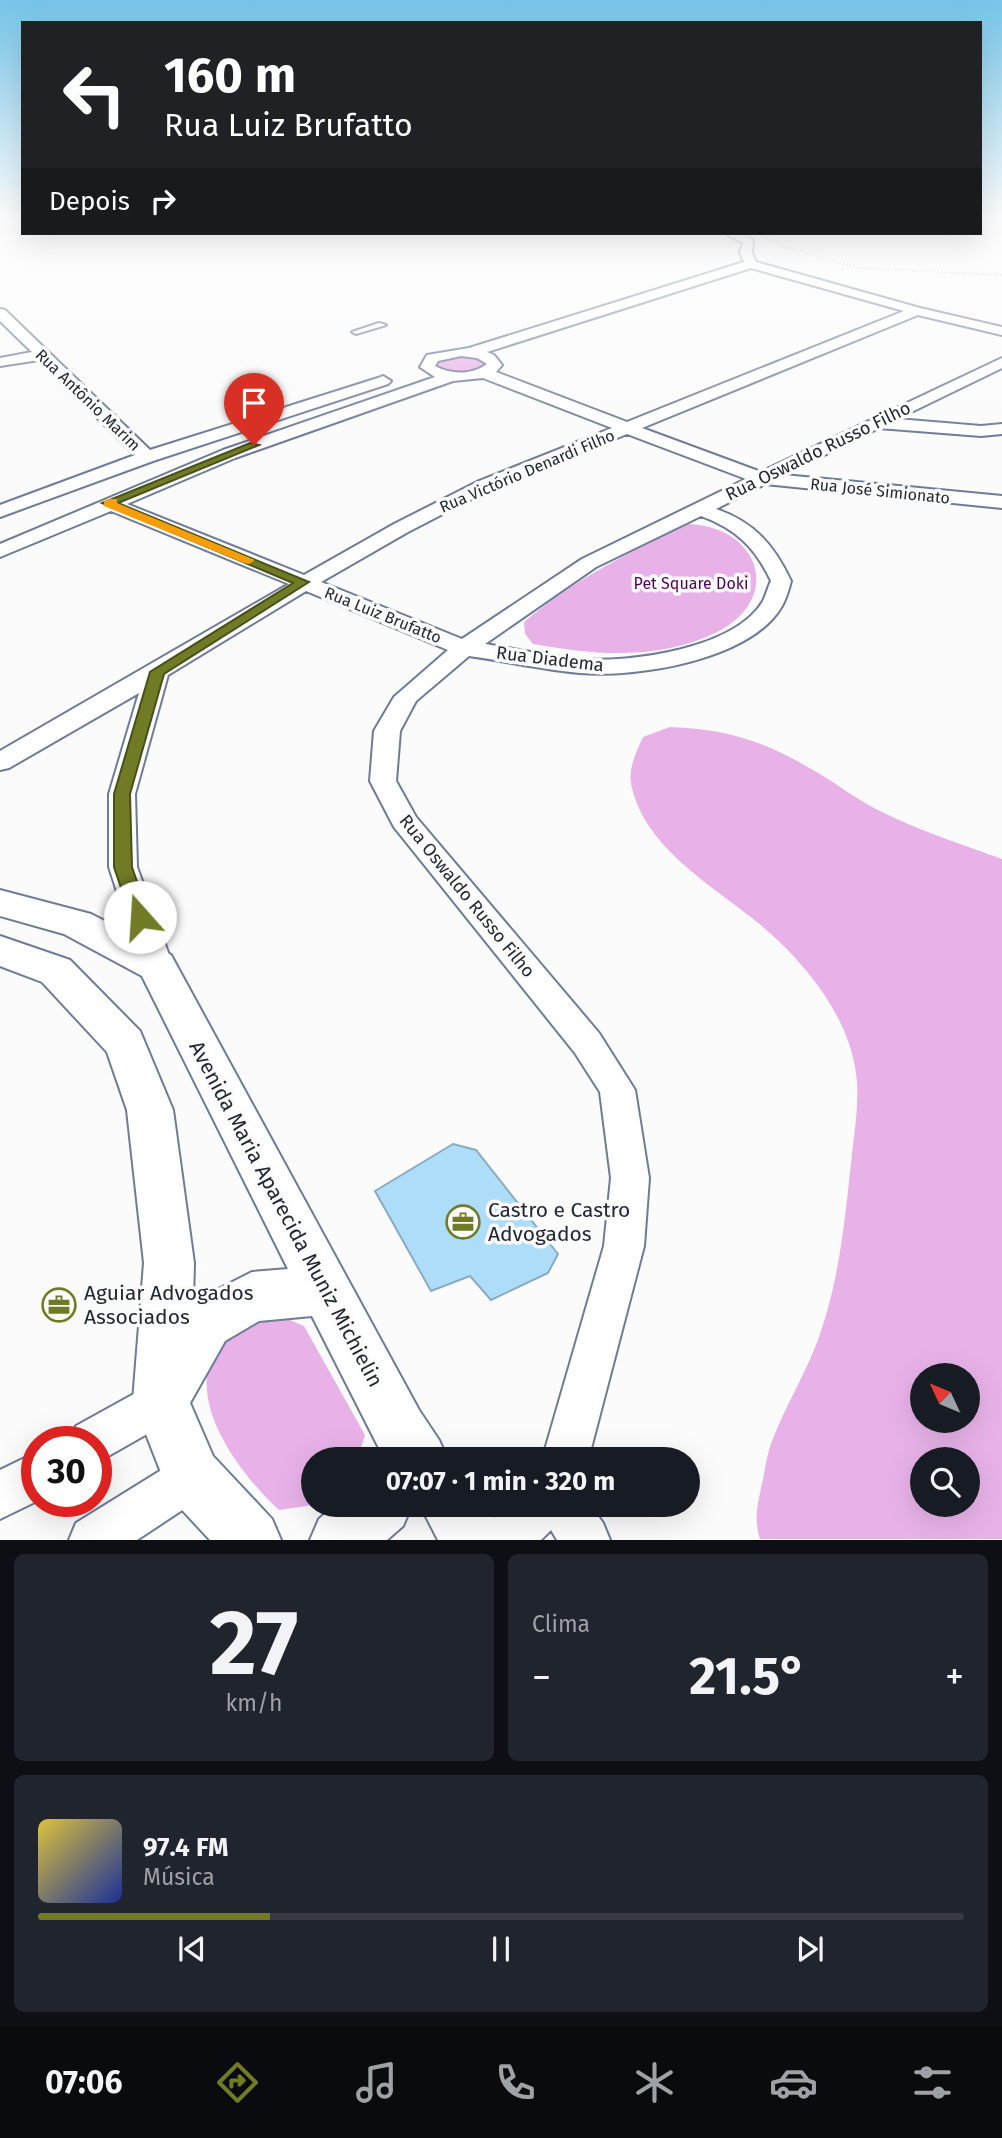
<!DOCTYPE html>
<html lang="pt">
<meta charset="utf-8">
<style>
:root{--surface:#171b24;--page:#20242c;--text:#f1f3f6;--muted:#9ea1a6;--line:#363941;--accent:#717b26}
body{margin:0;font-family:"Fira Sans",sans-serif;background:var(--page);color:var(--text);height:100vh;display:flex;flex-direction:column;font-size:26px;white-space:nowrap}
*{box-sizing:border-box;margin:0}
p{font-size:23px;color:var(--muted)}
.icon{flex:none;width:38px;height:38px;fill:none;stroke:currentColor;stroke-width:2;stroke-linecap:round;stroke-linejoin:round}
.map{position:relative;height:1540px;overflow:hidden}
.panel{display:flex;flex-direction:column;gap:14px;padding:14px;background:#0d0f14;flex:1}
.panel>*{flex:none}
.top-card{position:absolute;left:21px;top:21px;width:961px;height:214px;border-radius:0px;box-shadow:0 7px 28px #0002;background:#202124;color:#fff;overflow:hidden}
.needle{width:46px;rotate:314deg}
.buttons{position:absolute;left:910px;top:1363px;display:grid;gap:14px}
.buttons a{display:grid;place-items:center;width:70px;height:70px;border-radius:50%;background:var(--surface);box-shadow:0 7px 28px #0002;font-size:35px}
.speed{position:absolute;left:21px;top:1426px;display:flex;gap:14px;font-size:35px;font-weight:700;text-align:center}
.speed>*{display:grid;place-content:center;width:91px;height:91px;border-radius:50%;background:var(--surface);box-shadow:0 7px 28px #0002;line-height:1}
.speed .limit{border:10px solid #d22;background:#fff;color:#111}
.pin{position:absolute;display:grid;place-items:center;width:60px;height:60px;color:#fff;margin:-72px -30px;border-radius:50% 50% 50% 0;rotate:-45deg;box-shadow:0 0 7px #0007}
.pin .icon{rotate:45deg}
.me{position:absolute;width:77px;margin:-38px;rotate:341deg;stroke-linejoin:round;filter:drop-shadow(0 0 5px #0008)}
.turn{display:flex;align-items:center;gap:24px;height:147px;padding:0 28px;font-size:32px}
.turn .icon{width:91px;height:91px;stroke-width:2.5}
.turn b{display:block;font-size:49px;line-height:60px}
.then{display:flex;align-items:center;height:66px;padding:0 28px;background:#0003;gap:14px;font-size:26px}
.big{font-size:52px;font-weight:700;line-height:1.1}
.panel .widget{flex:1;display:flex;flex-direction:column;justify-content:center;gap:10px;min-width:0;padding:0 24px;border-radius:10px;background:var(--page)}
.panel .dial{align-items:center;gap:0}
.dial b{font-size:91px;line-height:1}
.song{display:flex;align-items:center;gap:21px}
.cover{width:84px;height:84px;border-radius:10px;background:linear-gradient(135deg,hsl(50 70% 55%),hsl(230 70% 35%))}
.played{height:7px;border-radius:4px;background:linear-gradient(90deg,var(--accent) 25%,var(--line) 25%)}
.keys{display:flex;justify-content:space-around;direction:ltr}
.heat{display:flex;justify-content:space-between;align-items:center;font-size:38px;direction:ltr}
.panel .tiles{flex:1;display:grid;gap:14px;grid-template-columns:1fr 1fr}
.widget:last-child{grid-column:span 2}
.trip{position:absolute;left:301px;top:1447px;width:399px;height:70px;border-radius:35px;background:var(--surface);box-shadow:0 7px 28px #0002;font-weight:700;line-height:70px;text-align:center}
.dock{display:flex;height:112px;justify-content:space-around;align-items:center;background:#090b0e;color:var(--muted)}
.dock .icon{width:49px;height:49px}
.dock .active{color:var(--accent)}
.dock b{font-size:32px;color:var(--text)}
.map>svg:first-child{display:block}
</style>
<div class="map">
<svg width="1002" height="1540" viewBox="0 0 1002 1540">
<rect width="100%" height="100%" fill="#fbfbfb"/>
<g fill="#e8b2e9" fill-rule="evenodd">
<path d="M460,355L476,356L488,364L487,367C470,372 452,377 437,366L440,360Z"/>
<path d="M688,524C758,526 785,597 717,632C658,661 595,655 533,644L525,634L524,622C572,581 631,551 688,524Z"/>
<path d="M670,727C726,729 764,741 813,770C836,783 857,800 882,812C920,831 961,844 1002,859V1539H760C754,1520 757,1508 761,1488C765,1473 766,1456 772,1441C787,1402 811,1365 823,1325C840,1272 845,1218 851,1163C854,1134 860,1102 856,1073C848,1012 799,955 752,918C708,883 646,847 632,788C627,771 636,752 643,737ZM922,1376H968V1421H922ZM922,1460H968V1505H922Z"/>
<path d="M269,1317L288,1319L304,1326L365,1435L357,1460H313V1505L279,1510C238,1473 170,1382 231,1336C244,1326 253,1321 269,1317Z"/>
</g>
<polygon fill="#aeddfa" stroke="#8babbe" stroke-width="2" points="453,1144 476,1150 558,1254 548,1273 491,1300 470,1276 431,1291 375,1191"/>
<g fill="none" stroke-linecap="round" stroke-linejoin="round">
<defs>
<polygon id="service" points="379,323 386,325 356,334 352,332"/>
<g id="minor">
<path d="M724,233H738L753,240L752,253L756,262L920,308L1002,327V335L918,315L642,428L761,472L1002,358V368L897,419L981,426L1002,424V434L981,436L879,428L784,475L1002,496V508L765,484L716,509C754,522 774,545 791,581C789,589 786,599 782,606C751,660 637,678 580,673C543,670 506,661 469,656L416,701L400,731L396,781L416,817L599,1033L635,1090L649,1178L644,1246L588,1460H542L604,1246L611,1178L600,1092L575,1053L394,827L370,781L374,731L394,697L448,650L306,591L168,675L135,794L137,867L173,966L168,974L157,978L146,974L141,966L109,867V794L139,693L9,768L0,770V751L289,584L111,511L0,557V544L223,450L435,377L420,367L427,355L469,348L744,262L740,253L743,243ZM751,268L904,311L627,422L496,372L502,365L494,355L487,352ZM461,356L477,358L487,364C472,375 451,375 435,366L438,361ZM483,378L612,428L479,481L394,524L304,575L127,504L235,458L453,381ZM627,434L746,479L582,559L462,639L321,582L408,532L491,489ZM701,516C736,529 755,547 771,581C768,587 766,595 763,601C735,649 630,663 580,659C548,656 516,649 485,644L596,567Z"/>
<polygon points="0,309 5,310 150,450 378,378 383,376 391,381 388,384 153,461 0,517 0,505 135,455 39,360 0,366 0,358 32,352 0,321"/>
<polygon points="161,1379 177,1385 183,1401 177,1417 96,1463 96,1442 69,1442 76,1426"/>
<polygon points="37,1452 37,1501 0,1519 0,1470"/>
<polygon points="192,1454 208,1461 215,1477 208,1493 137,1540 69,1540 76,1523 176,1461"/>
<polygon points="509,1505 590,1505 603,1523 610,1540 557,1540 551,1530 541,1540 481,1540 488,1523"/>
</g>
<g id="tertiary">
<polygon points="0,890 91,914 171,955 419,1410 439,1440 448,1460 385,1460 312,1316 259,1321 225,1341 190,1403 213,1456 272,1519 281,1540 210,1540 171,1498 133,1401 144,1263 127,1110 107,1052 42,982 0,966 0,936 70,960 140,1031 173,1110 194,1263 193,1302 252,1272 288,1269 142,976 64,934 0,916"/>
<polygon points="335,1505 412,1505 403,1526 387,1540 310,1540 319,1519"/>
<polygon points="420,1505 486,1505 495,1519 504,1540 438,1540"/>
</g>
</defs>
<use href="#service" stroke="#6f7c97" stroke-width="4"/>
<use href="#minor" stroke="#6f7c97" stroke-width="4"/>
<use href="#tertiary" stroke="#6f7c97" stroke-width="4"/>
<polyline stroke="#b1b3b7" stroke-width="2" stroke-dasharray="1 2.5" stroke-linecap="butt" points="764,237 792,249 857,268 1002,275"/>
<use href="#service" fill="#fff" fill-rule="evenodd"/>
<use href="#minor" fill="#fff" fill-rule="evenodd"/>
<use href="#tertiary" fill="#fff" fill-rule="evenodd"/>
</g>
<linearGradient id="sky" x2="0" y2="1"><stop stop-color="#75c4e8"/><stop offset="0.5" stop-color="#fdfdfd"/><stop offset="1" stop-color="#fdfdfd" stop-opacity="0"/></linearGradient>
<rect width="1002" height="436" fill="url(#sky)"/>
<polygon fill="#717b26" stroke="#495019" stroke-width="2" points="250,443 259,445 118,503 309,582 164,674 130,794 132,867 149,917 147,921 133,921 131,917 114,867 114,794 150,672 293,583 102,503"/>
<polygon fill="#f59e0b" points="109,499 117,499 117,503 255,560 249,564 244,563 104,506 104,501"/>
<defs>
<symbol id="office-ring" viewBox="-11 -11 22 22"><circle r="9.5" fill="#fbfbfb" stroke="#717b26" stroke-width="1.5"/><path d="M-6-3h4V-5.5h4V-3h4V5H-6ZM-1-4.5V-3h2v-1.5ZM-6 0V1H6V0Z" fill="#717b26"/></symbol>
</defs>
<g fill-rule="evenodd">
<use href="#office-ring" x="444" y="1203" width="38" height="38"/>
<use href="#office-ring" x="40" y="1286" width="38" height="38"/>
</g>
<g text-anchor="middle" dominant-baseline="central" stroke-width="7" stroke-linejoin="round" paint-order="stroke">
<g font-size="16" fill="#232834" stroke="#fbfbfb">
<text transform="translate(88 400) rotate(44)">Rua Antônio Marim</text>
<text transform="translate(527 471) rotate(-23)">Rua Victório Denardi Filho</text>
<text transform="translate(880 491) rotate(6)">Rua José Simionato</text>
<text transform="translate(383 615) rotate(22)">Rua Luiz Brufatto</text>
</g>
<g font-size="16" fill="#4d0351" stroke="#fbfbfb">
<text x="691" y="583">Pet Square Doki</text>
</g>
<g font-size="18" fill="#232834" stroke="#fbfbfb">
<text transform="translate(818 451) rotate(-26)">Rua Oswaldo Russo Filho</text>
<text transform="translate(550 659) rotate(7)">Rua Diadema</text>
<text transform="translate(467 896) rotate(51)">Rua Oswaldo Russo Filho</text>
</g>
<g font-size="21" fill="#232834" stroke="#fbfbfb" text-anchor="start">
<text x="488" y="1210">Castro e Castro<tspan x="488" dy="24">Advogados</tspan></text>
<text x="84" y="1293">Aguiar Advogados<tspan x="84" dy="24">Associados</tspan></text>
</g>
<g font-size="21" fill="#232834" stroke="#fbfbfb">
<text transform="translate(286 1214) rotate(62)">Avenida Maria Aparecida Muniz Michielin</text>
</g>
</g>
</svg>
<div class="buttons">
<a><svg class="needle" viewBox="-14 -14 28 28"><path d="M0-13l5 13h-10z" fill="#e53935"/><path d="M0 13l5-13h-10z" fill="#9ea1a6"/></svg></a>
<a><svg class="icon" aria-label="search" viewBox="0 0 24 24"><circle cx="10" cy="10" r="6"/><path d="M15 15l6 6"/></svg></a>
</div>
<div class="speed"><div class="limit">30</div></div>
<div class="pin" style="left:254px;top:445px;background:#d93025"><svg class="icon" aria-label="arrive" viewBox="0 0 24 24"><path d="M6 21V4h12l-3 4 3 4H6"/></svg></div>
<svg class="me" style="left:140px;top:917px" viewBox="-20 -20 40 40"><circle r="19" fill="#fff"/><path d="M0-13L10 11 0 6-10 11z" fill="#717b26"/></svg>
<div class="trip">07:07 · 1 min · 320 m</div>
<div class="top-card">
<div class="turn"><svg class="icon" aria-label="left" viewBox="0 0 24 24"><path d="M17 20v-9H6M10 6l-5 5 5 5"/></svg><div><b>160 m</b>Rua Luiz Brufatto</div></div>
<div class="then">Depois<svg class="icon" aria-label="right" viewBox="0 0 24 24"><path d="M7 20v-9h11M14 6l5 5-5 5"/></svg></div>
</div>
</div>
<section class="panel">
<div class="tiles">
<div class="widget dial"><b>27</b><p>km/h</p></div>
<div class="widget"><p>Clima</p>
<div class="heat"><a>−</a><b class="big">21.5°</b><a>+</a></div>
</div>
<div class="widget">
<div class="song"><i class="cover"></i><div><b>97.4 FM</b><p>Música</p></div></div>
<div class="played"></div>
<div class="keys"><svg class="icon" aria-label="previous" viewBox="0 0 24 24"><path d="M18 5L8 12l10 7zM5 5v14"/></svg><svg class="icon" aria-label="pause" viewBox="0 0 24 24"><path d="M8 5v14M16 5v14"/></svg><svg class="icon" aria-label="next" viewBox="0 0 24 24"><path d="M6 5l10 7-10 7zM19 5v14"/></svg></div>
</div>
</div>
</section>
<nav class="dock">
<b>07:06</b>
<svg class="icon active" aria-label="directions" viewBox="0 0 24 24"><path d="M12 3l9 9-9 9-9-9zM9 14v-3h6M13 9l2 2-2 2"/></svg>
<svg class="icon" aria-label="music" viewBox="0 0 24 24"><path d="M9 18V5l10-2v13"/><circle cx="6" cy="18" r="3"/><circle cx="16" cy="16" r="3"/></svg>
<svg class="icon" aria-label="phone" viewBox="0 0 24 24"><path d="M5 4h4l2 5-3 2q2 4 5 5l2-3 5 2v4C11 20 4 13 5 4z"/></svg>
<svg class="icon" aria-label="climate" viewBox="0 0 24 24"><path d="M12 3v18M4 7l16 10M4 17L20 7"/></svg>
<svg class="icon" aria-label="car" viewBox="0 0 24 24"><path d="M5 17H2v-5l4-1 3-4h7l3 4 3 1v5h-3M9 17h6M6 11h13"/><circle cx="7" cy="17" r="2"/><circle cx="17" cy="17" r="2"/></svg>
<svg class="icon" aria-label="filters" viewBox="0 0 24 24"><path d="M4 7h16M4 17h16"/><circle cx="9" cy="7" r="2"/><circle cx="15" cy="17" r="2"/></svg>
</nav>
